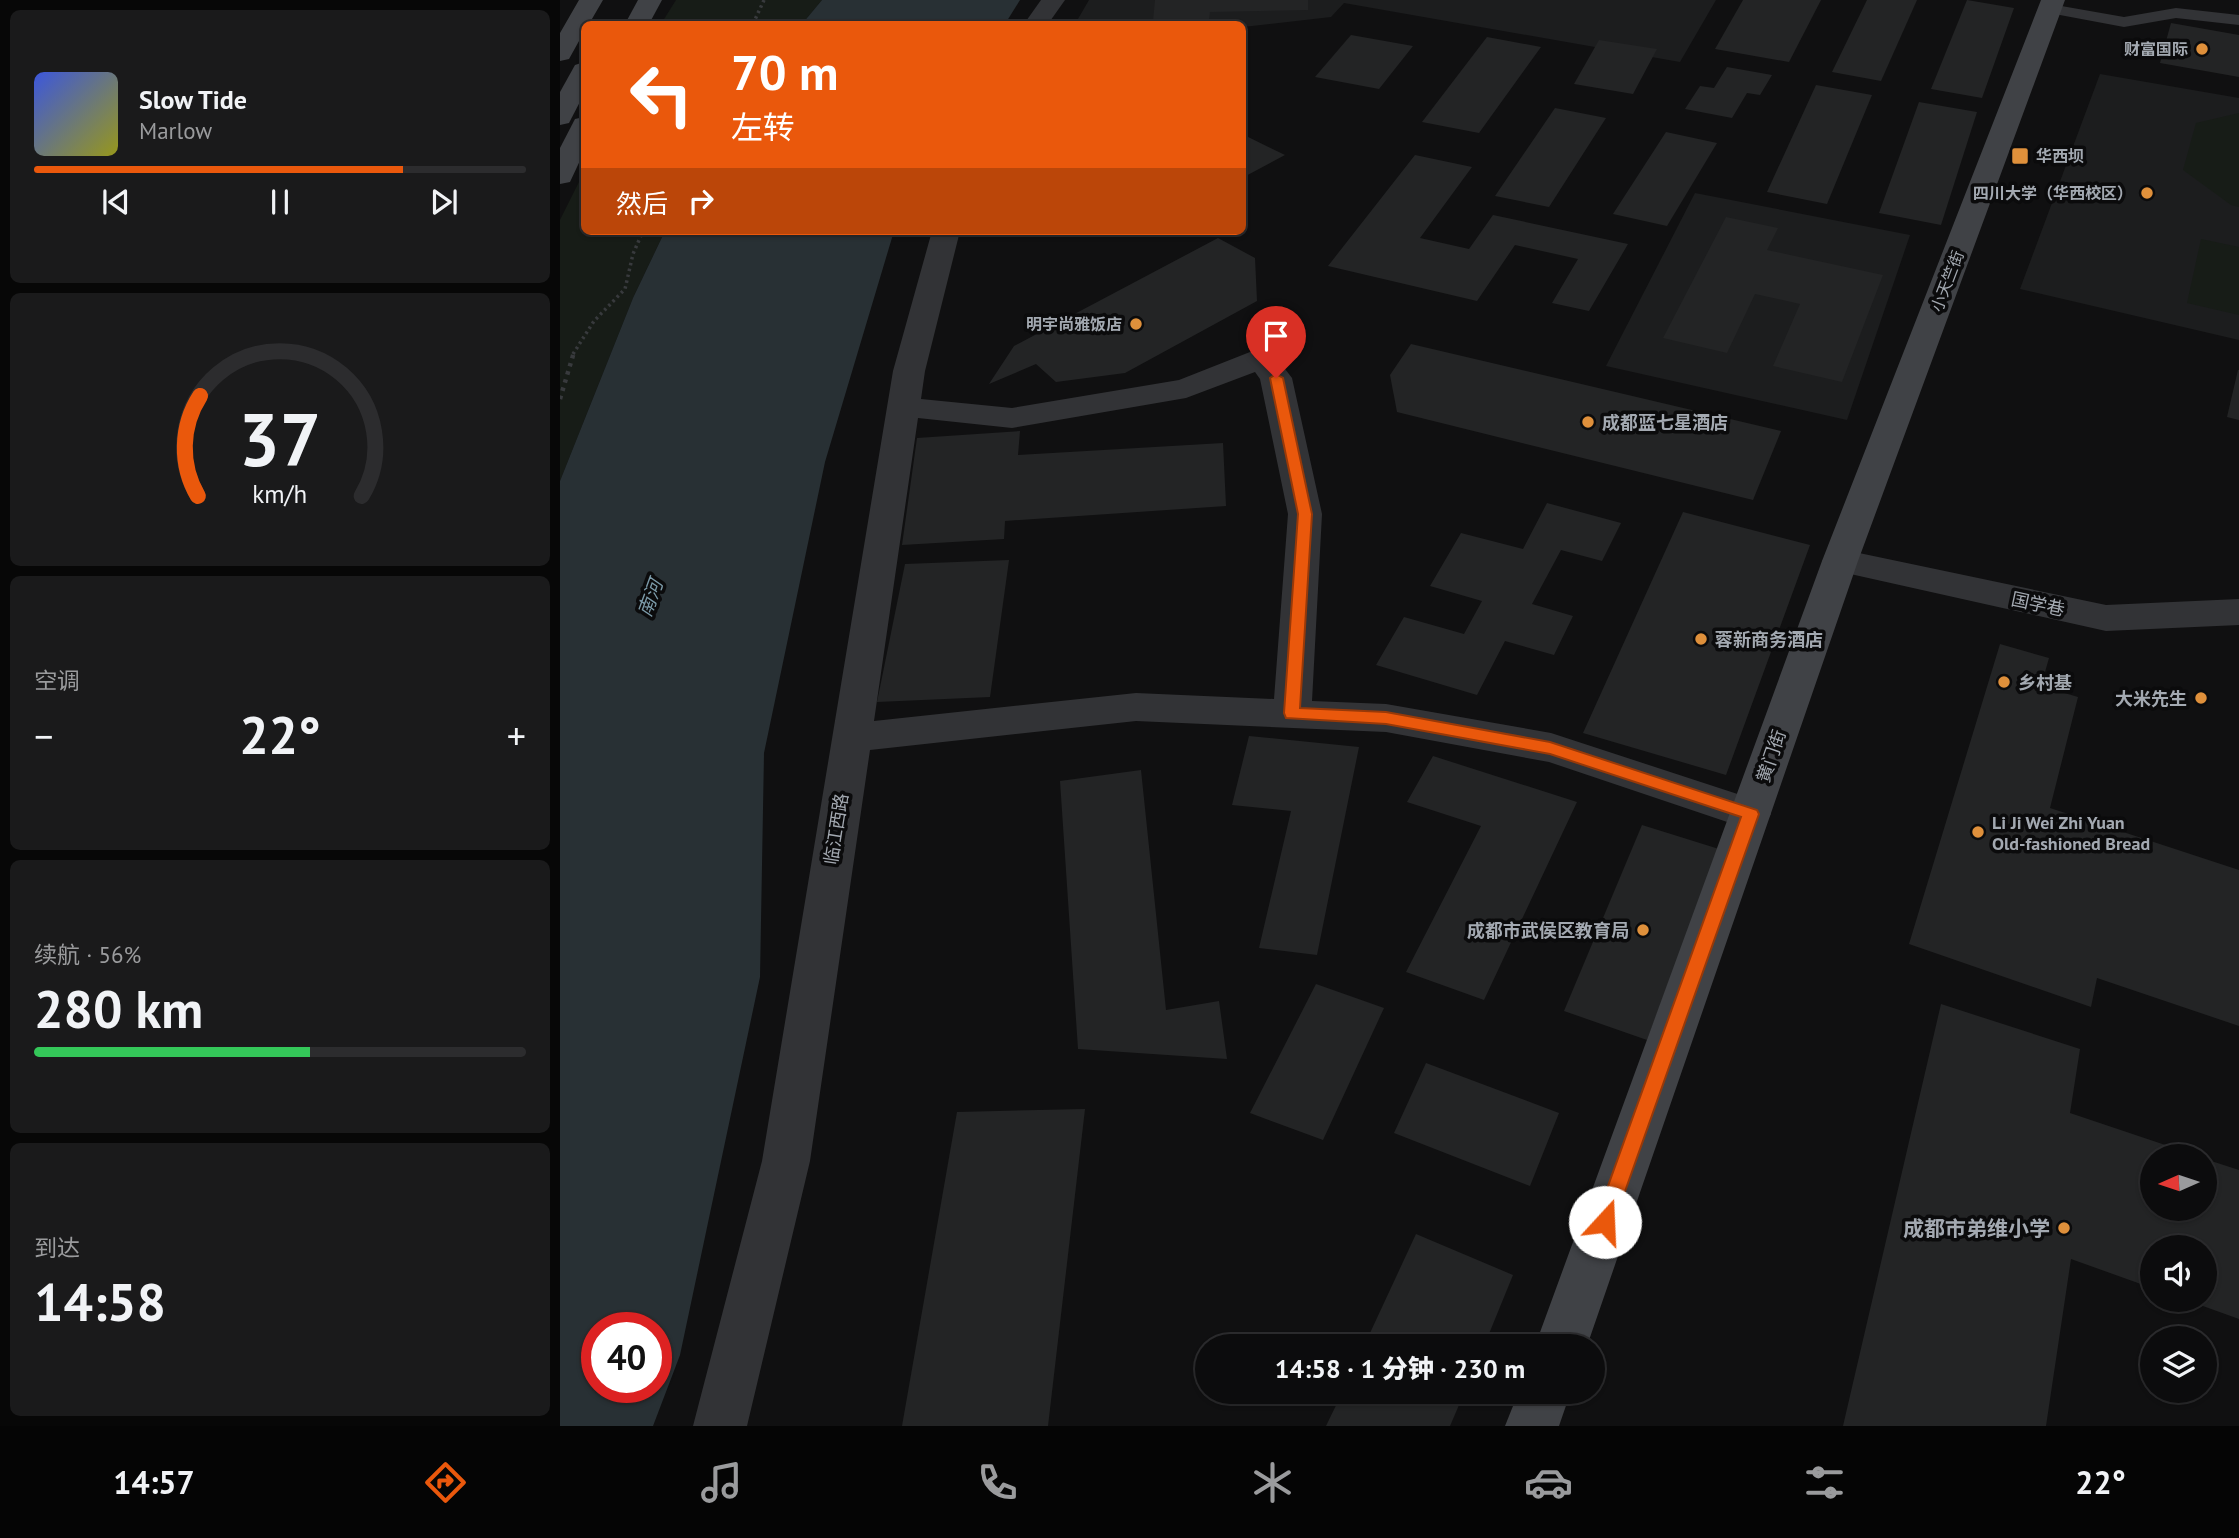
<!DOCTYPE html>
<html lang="zh">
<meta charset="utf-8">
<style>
:root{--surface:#0c0c0d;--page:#1a1a1b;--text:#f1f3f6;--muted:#9a9b9d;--line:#2c2c2e;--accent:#ea580c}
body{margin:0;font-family:"PT Sans","Noto Sans SC",sans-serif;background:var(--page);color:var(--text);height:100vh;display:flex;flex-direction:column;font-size:26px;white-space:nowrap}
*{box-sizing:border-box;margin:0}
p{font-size:23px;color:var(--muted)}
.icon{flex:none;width:38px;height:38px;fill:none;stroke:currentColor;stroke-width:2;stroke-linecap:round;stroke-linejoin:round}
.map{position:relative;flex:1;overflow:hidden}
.side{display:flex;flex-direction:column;gap:10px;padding:10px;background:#070707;width:560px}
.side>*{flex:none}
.top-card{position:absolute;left:21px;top:21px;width:665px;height:214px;border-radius:10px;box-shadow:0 2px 5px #0004,0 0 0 2px var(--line);background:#ea580c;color:#fff;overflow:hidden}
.needle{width:46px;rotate:267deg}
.fabs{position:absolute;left:1580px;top:1144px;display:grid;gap:14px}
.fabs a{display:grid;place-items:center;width:77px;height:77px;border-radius:50%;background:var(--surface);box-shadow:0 2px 5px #0004,0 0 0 2px var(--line);font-size:35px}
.speed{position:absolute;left:21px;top:1312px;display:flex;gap:14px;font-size:35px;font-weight:700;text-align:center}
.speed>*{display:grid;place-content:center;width:91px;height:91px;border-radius:50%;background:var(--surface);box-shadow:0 2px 5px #0004,0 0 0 2px var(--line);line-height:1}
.speed .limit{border:10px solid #d22;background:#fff;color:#111}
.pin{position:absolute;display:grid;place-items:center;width:60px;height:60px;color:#fff;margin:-72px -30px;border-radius:50% 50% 50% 0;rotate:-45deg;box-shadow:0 0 7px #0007}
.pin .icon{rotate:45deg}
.me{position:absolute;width:77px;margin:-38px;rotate:20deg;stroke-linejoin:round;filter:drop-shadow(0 0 5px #0008)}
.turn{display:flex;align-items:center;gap:24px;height:147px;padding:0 35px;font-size:32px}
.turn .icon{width:91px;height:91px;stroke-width:2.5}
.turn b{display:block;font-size:49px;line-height:60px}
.then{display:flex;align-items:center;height:66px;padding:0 35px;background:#0003;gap:14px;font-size:26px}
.big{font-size:52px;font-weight:800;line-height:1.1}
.side .tile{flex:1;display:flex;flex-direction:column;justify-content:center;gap:10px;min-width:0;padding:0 24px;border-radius:10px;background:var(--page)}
.side .dial{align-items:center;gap:0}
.dial svg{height:182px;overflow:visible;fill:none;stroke:var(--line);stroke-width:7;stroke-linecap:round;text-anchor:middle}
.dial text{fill:var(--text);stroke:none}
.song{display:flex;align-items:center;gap:21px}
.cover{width:84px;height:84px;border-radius:10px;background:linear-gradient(135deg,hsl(230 70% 55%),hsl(60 70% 35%))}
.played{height:7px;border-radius:4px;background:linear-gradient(90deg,var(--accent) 75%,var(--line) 75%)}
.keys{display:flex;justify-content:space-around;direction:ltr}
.heat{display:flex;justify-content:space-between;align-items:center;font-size:38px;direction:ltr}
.charge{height:10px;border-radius:5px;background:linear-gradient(90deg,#34c759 56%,var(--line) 0)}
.trip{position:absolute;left:635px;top:1334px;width:410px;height:70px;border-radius:35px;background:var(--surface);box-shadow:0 2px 5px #0004,0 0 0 2px var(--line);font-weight:800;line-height:70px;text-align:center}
.tab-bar{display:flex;height:112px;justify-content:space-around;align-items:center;background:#050505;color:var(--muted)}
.tab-bar .icon{width:49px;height:49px}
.tab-bar .selected{color:var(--accent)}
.tab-bar b{font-size:32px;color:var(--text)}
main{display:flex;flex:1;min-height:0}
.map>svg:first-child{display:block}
</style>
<main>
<section class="side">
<div class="tile">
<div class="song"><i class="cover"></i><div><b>Slow Tide</b><p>Marlow</p></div></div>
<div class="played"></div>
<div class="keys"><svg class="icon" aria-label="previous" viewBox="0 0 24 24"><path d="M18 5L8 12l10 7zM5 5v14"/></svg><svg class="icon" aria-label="pause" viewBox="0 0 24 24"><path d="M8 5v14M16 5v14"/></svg><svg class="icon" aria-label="next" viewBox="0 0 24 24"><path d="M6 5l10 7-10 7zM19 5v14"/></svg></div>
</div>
<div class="tile dial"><svg viewBox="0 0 100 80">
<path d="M14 69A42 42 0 1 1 86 69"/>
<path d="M14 69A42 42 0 0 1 15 25" stroke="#ea580c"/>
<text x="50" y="56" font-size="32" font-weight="700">37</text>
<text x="50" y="72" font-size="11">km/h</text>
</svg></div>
<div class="tile"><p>空调</p>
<div class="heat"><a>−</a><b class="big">22°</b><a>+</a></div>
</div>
<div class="tile"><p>续航 · 56%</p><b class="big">280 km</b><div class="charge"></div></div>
<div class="tile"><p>到达</p><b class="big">14:58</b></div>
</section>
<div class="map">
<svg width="1679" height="1426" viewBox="0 0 1679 1426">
<rect width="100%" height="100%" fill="#101011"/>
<g fill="#1c1d1e">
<polygon points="529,0 1156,0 1120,62 784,3 771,17 683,27 682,24 515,24"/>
<polygon points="1540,74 1679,98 1679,340 1460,289"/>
<polygon points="1135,193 1350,235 1287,420 1046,366"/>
</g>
<g fill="#171c17">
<polygon points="116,0 262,0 242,24 101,24"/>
<polygon points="1679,113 1679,207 1671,205 1623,170 1636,123"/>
<polygon points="24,172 24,231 105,231 73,298 0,481 0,220"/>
<polygon points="1641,239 1679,247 1679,315 1627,303"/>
</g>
<g fill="#283034" fill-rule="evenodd">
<polygon points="262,0 460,0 445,24 242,24"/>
<path d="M105,231H334L265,462L204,753L200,977L120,1355L93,1426H0V481L73,298ZM37,1328H96V1388H37Z"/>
</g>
<g fill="#232425">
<polygon points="595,0 748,0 748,10 650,12 649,20 593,21"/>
<polygon points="1183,0 1261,0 1229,62 1155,49"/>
<polygon points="1307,0 1357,0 1321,81 1272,72"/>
<polygon points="1407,0 1454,8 1422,98 1371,89"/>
<polygon points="1611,23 1679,35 1679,77 1600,63"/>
<polygon points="791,35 853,46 819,89 755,77"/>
<polygon points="927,37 981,47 919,133 862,122"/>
<polygon points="1039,40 1097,49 1073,94 1014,84"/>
<polygon points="1167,67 1212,75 1200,95 1187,93 1172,118 1125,109 1140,86 1154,88"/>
<polygon points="1256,85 1312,95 1267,204 1207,192"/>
<polygon points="1359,102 1417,112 1381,225 1319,213"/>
<polygon points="995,108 1046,118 989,207 935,196"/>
<polygon points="1106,132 1157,143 1107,226 1053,214"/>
<polygon points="682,134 725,155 682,178"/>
<polygon points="855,155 912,167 860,238 909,249 933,215 1068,244 1029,311 992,303 1018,259 955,245 917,301 768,266"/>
<polygon points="1166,217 1218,228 1207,250 1323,275 1282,382 1213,366 1240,304 1195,294 1167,353 1103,338"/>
<polygon points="658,238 695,258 697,301 565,373 496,382 476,364 429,384 454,346"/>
<polygon points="851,344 1221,431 1193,500 837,412 830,375"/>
<polygon points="1678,370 1679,370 1679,420 1667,417"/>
<polygon points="460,431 458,455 663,443 666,506 445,521 444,539 342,545 357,438"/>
<polygon points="987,503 1061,523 1042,561 1001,550 972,604 1013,616 994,655 945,641 917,695 816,665 844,617 904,634 922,601 870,586 901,533 963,549"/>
<polygon points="1123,512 1250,545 1166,775 1023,733"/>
<polygon points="449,560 430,697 317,702 345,564"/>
<polygon points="1440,644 1489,658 1481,686 1518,697 1490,808 1679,870 1679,1026 1537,978 1531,1007 1349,944"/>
<polygon points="689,736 799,747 757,955 699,948 731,811 672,805"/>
<polygon points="873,756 1017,802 924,1000 846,972 921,826 847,802"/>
<polygon points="581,770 606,1010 659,1001 667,1059 518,1049 500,781"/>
<polygon points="1082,825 1159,849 1087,1040 1004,1011"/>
<polygon points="756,984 824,1008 763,1140 690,1113"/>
<polygon points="1381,1004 1520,1049 1510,1113 1638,1156 1592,1157 1592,1209 1645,1209 1645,1159 1679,1170 1679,1319 1629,1301 1645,1300 1645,1248 1592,1248 1592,1288 1511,1259 1486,1426 1283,1426"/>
<polygon points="866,1063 999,1113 970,1186 834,1133"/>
<polygon points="525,1109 488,1426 342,1426 397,1112"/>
<polygon points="856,1234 953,1275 924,1346 804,1346"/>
<polygon points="783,1391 905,1391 890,1426 766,1426"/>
</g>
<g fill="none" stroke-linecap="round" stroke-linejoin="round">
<g stroke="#383a3d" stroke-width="3.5" stroke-dasharray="2.5 3.5" stroke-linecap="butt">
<polyline points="193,24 204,0"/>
<polyline points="13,354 34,321 65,289 73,254 83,231"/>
</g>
<polyline stroke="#383a3d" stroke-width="4.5" stroke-dasharray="3.5 5" stroke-linecap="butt" points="0,399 14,352"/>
<polygon fill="#323336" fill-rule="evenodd" points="1490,4 1564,17 1616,8 1679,15 1679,25 1616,18 1564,27 1484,12 1482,9 1484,6"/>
<g fill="#323336" fill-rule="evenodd">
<polygon points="481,0 505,0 488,24 464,24"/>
<path d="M372,231H400L365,371L361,399L452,408L619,380L690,352L701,350L712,352L732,378L762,514L752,701L826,704L991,733L1205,803L1211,814L1205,825L1191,830L989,762L826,732L576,721L310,750L250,1161L187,1426H133L202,1161L333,371ZM695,372L700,379L728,514L714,699L576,693L314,721L358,418L452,428L626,398Z"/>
<polygon points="1280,549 1546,605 1679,599 1679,625 1546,631 1268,569 1262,561 1268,553"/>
</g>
<g fill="#404246" fill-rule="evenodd">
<polygon points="19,0 43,0 29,24 24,24 24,32 9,59 0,61 0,33"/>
<polygon points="78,0 102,0 89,24 65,24"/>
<polygon points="1481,0 1505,0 1298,561 1027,1346 975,1346 1262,561"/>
<polygon points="24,62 24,94 9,123 0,125 0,92 15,65"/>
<polygon points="24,117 24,152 10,182 0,184 0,148 15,119"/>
<polygon points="959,1391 1011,1391 999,1426 945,1426"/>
</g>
</g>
<polygon fill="#ea580c" stroke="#983908" stroke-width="2" points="716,374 723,378 752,514 740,708 826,712 990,742 1197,810 1199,814 1052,1228 1045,1231 1038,1228 1035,1222 1181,817 990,754 826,724 726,718 724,713 738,514 710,378"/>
<g fill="#df903b" stroke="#0b0b0c" stroke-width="2.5">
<circle cx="1642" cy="49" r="7"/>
<rect x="1451" y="147" width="18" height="18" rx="3.5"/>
<circle cx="1587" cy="193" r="7"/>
<circle cx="576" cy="324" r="7"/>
<circle cx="1028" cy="422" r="7"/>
<circle cx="1141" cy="639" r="7"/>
<circle cx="1444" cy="682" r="7"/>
<circle cx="1641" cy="698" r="7"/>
<circle cx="1418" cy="832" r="7"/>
<circle cx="1083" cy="930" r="7"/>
<circle cx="1504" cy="1228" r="7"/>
</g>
<g text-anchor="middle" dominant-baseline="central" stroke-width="7" stroke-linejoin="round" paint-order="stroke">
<g font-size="16" font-weight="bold" fill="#a3a9b1" stroke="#0b0b0c" text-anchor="end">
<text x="1628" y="49">财富国际</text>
<text x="1476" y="156" text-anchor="start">华西坝</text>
<text x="1573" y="193">四川大学（华西校区）</text>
<text x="562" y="324">明宇尚雅饭店</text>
</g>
<g font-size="16" fill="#a3a9b1" stroke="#0b0b0c">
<text transform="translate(1387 281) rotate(-69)">小天竺街</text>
</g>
<g font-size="18" font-weight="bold" fill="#a3a9b1" stroke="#0b0b0c" text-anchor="start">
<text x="1042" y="422">成都蓝七星酒店</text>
<text x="1155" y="639">蓉新商务酒店</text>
<text x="1458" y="682">乡村基</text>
<text x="1627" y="698" text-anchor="end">大米先生</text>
<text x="1432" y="822">Li Ji Wei Zhi Yuan<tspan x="1432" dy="21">Old-fashioned Bread</tspan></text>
<text x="1069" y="930" text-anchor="end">成都市武侯区教育局</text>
</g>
<g font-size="18" fill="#a3a9b1" stroke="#0b0b0c">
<text transform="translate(1478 604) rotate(12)">国学巷</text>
<text transform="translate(1211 756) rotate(-71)">黉门街</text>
<text transform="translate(276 829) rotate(-81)">临江西路</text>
</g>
<g font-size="19" font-style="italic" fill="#7c9ba9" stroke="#0b0b0c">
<text transform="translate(90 598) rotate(-70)">南河</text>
</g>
<g font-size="21" font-weight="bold" fill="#a3a9b1" stroke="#0b0b0c" text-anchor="end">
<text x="1490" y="1228">成都市弟维小学</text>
</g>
</g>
</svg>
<div class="fabs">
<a><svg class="needle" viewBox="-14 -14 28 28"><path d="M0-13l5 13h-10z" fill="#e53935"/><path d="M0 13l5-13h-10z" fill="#9a9b9d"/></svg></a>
<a><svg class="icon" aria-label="sound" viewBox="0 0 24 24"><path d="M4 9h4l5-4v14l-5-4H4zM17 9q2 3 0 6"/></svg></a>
<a><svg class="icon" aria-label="layers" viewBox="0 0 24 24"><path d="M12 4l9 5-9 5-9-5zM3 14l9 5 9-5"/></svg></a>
</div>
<div class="speed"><div class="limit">40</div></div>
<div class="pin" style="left:716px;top:378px;background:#d93025"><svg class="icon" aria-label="arrive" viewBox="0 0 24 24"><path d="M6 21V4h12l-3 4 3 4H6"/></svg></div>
<svg class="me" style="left:1045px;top:1222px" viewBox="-20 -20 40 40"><circle r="19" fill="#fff"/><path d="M0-13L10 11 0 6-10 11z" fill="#ea580c"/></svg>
<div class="trip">14:58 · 1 分钟 · 230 m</div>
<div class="top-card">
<div class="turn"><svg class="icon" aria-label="left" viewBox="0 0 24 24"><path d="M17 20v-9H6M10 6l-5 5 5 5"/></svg><div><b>70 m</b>左转</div></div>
<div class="then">然后<svg class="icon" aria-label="right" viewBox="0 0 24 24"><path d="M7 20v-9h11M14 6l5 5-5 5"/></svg></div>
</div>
</div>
</main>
<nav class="tab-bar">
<b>14:57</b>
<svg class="icon selected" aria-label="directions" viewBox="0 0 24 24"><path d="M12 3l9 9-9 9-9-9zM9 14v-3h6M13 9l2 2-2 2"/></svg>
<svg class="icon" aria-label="music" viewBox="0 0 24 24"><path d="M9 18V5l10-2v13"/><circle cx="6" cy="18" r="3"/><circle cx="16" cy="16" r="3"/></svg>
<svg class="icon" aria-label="phone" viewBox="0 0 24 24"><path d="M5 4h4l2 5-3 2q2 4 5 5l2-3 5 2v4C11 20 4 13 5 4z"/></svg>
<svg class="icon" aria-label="climate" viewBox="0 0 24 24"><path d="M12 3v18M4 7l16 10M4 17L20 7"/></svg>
<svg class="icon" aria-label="car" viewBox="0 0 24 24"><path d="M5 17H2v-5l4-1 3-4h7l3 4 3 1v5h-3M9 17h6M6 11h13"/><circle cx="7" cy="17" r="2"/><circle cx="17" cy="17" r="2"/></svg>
<svg class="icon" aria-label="filters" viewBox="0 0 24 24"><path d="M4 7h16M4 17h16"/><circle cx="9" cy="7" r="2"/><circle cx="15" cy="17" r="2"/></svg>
<b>22°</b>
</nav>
